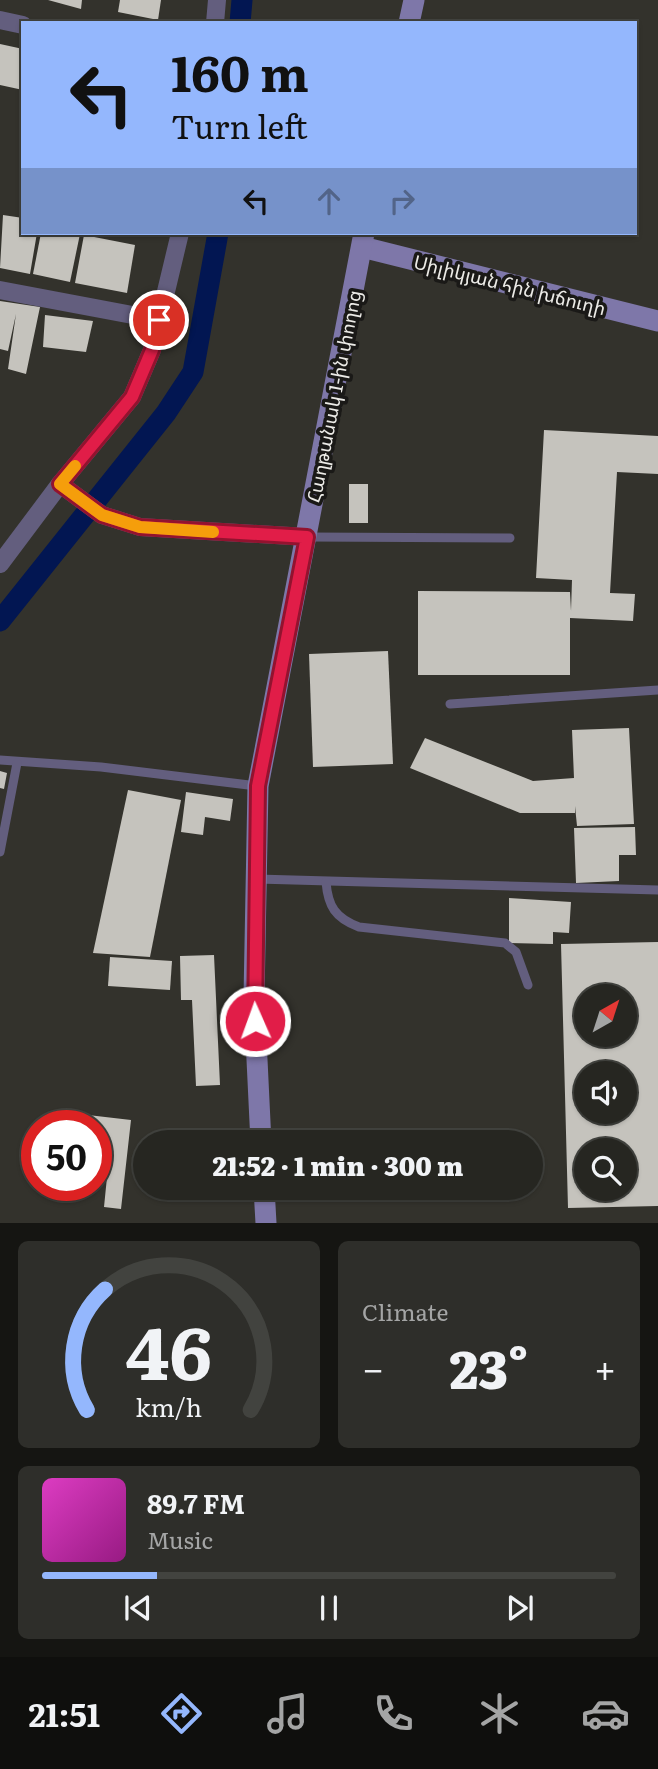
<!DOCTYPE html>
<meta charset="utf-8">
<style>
:root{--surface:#262621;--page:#2e2e2a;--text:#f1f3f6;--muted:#a4a5a5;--line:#42433f;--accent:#94b7fd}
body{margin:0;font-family:Literata,"Noto Sans Armenian",serif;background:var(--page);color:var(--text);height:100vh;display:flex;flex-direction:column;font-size:26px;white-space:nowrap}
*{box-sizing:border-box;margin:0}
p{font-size:23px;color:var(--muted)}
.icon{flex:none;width:38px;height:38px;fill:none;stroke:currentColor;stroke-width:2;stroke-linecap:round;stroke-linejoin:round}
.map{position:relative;height:1223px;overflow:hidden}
.drawer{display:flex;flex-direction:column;gap:18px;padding:18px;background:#151512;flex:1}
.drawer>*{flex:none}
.hud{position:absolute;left:21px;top:21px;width:616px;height:214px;border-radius:0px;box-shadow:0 2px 5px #0004,0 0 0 2px var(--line);background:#94b7fd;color:#111;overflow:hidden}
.needle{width:46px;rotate:39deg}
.fabs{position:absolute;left:574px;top:984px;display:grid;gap:14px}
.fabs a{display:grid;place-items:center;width:63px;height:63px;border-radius:50%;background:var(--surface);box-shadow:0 2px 5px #0004,0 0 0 2px var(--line);font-size:35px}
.speed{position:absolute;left:21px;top:1110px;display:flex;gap:14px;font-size:35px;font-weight:700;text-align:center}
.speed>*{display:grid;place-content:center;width:91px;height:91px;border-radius:50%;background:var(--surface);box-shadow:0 2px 5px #0004,0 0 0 2px var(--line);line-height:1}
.speed .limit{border:10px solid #d22;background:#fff;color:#111}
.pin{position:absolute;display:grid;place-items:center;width:60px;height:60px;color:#fff;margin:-30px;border:4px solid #fff;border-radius:50%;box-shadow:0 2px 7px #0007}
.me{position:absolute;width:77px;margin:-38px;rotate:358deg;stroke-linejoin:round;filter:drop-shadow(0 0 5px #0008)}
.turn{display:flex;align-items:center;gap:24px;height:147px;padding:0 35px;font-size:32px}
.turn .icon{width:91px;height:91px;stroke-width:2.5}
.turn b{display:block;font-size:49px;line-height:60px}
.lanes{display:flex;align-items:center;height:66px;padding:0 35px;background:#0003;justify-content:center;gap:35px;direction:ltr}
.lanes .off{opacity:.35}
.big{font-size:52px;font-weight:800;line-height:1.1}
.drawer .tile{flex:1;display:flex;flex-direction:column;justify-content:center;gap:10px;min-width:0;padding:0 24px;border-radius:10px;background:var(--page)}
.drawer .dial{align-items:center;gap:0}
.dial svg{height:182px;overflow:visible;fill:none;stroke:var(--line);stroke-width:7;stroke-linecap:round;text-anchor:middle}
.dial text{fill:var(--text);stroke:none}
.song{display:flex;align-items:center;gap:21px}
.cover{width:84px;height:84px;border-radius:10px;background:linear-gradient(135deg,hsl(310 70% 55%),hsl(310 70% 35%))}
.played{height:7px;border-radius:4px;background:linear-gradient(90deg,var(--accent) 20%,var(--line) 20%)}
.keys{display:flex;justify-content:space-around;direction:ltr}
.heat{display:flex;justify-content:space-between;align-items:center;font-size:38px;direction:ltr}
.drawer .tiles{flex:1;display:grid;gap:18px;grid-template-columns:1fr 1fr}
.tile:last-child{grid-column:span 2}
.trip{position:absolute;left:133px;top:1130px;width:410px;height:70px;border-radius:35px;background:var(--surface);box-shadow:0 2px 5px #0004,0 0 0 2px var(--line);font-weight:800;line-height:70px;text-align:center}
.tabs{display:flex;height:112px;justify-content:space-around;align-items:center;background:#0f0f0d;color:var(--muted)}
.tabs .icon{width:49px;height:49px}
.tabs .active{color:var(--accent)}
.tabs b{font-size:32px;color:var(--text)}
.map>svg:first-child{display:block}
</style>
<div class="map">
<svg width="658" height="1223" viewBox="0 0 658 1223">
<rect width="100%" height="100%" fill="#33322c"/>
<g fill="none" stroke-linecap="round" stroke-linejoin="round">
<g stroke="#021652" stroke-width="21">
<polyline points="240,23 242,0"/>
<polyline points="0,621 166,413 193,372 218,233"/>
</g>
</g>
<g fill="#c5c3bd" fill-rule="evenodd">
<polygon points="48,0 82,0 81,9"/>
<polygon points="120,0 161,0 158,20 118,12"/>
<polygon points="0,44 23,49 23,90 0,85"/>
<polygon points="3,215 23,218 23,233 37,233 30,274 0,268"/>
<polygon points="41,233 80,234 70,282 33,274"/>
<polygon points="84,235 135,245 127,293 75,283"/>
<polygon points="0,301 40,307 26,374 8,369 16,314 8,351 0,349"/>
<polygon points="45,315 93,321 86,352 43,347"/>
<polygon points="544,430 658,436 658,474 617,472 610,593 635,594 633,621 570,618 570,675 418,675 418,591 570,592 571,611 572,580 536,578"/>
<rect x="349" y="484" width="19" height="39"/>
<polygon points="388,651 393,764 313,767 309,654"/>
<polygon points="629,728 634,824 577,826 575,806 575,813 520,813 410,768 425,738 533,781 574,778 572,730"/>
<polygon points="0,771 7,773 4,789 0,788"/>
<polygon points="128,790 181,800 150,957 93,953"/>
<polygon points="186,792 233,799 230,821 205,817 203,835 181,832"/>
<polygon points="635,827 636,855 619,855 619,881 576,883 574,828"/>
<polygon points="509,898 571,902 569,933 553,932 553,944 509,943"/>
<path d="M658,942V1206L568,1208L561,944ZM586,996H625V1034H586ZM586,1073H625V1111H586ZM586,1150H625V1188H586Z"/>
<polygon points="214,955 220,1085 196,1086 192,1000 181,1000 180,956"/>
<polygon points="110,957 172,961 170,990 108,986"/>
<polygon points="88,1115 131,1120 121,1209 104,1207 107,1177 96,1176 96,1125 87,1125"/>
</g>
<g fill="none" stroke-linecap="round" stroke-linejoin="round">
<g stroke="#635e7e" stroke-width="9">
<polyline points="307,537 510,538"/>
<polyline points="450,704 658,690"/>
<polyline points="0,760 101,767 257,786"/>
<polyline points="0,852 17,763"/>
<polyline points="257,879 658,890"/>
<path d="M326,882C328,906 335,918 359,927L505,943L516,952L528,985"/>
</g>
<g stroke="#635e7e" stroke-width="18">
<polyline points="0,20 23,25"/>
<polyline points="215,23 217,0"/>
<polyline points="0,290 159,320"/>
<polyline points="60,484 102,515 140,527 307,537"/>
<polyline points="0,564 60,484 132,397 152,350 180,233"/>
</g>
<g stroke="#7e77a9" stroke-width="21">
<polyline points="409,23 414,0"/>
<polyline points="362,247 658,321"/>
<polyline points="261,1143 254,997 258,786 364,233"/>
<polyline points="264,1188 266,1223"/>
</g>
</g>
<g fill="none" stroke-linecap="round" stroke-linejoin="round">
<defs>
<polyline id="route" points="159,320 152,350 132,397 60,484 102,515 140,527 307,537 258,786 255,1021"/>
</defs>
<use href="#route" stroke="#92132f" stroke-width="18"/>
<use href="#route" stroke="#e11d48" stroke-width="12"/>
<polyline stroke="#f59e0b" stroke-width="12" points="75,466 60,484 102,515 140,527 213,532"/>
</g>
<g text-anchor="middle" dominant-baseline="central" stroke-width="7" stroke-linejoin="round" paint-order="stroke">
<g font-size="19" fill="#ecebe7" stroke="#1a1917">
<text transform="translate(510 284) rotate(14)">Սիլիկյան հին խճուղի</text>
<text transform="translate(333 396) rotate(-79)">Հաղթանակ 1-ին փողոց</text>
</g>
</g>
</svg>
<div class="fabs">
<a><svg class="needle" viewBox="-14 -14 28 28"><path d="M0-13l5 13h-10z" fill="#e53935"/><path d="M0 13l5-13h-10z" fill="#a4a5a5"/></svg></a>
<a><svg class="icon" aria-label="sound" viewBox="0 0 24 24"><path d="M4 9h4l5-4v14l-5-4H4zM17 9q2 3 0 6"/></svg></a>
<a><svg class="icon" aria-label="search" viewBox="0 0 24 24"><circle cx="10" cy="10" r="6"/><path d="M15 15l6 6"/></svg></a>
</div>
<div class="speed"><div class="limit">50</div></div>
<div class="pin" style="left:159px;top:320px;background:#d93025"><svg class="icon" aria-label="arrive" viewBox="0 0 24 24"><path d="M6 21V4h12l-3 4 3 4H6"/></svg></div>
<svg class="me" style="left:255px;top:1021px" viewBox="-20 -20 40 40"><circle r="17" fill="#e11d48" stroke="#fff" stroke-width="3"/><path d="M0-11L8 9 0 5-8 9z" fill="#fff"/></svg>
<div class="trip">21:52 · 1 min · 300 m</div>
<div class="hud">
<div class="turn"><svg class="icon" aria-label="left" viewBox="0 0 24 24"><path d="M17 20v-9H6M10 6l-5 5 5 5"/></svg><div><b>160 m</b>Turn left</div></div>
<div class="lanes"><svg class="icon" aria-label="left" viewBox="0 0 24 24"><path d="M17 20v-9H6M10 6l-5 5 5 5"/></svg><svg class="icon off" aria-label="ahead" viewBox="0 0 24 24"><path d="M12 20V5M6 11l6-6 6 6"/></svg><svg class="icon off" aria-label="right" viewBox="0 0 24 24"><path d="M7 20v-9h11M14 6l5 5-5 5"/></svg></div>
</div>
</div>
<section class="drawer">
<div class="tiles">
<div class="tile dial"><svg viewBox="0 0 100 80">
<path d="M14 69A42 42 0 1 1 86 69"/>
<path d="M14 69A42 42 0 0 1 22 16" stroke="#94b7fd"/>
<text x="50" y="56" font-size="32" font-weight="700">46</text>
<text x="50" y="72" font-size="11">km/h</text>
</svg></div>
<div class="tile"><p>Climate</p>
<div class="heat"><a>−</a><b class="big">23°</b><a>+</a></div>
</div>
<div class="tile">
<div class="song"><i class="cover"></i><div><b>89.7 FM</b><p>Music</p></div></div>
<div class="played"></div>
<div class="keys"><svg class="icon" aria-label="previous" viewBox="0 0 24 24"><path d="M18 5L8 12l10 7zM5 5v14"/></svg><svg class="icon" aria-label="pause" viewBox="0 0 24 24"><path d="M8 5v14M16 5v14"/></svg><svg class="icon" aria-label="next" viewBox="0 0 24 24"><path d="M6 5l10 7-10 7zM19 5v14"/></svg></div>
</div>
</div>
</section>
<nav class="tabs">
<b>21:51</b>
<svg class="icon active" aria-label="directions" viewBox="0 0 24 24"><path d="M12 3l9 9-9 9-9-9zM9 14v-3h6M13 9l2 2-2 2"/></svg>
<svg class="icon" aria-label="music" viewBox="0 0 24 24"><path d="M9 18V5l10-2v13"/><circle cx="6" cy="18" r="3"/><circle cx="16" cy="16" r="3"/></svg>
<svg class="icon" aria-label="phone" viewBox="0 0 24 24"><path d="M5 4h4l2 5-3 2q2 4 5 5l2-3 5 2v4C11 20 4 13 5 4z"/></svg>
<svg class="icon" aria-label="climate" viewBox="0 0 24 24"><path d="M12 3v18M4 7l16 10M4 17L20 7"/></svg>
<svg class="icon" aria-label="car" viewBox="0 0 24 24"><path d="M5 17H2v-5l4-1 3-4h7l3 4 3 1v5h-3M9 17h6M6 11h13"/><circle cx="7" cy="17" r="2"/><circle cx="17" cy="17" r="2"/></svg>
</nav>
